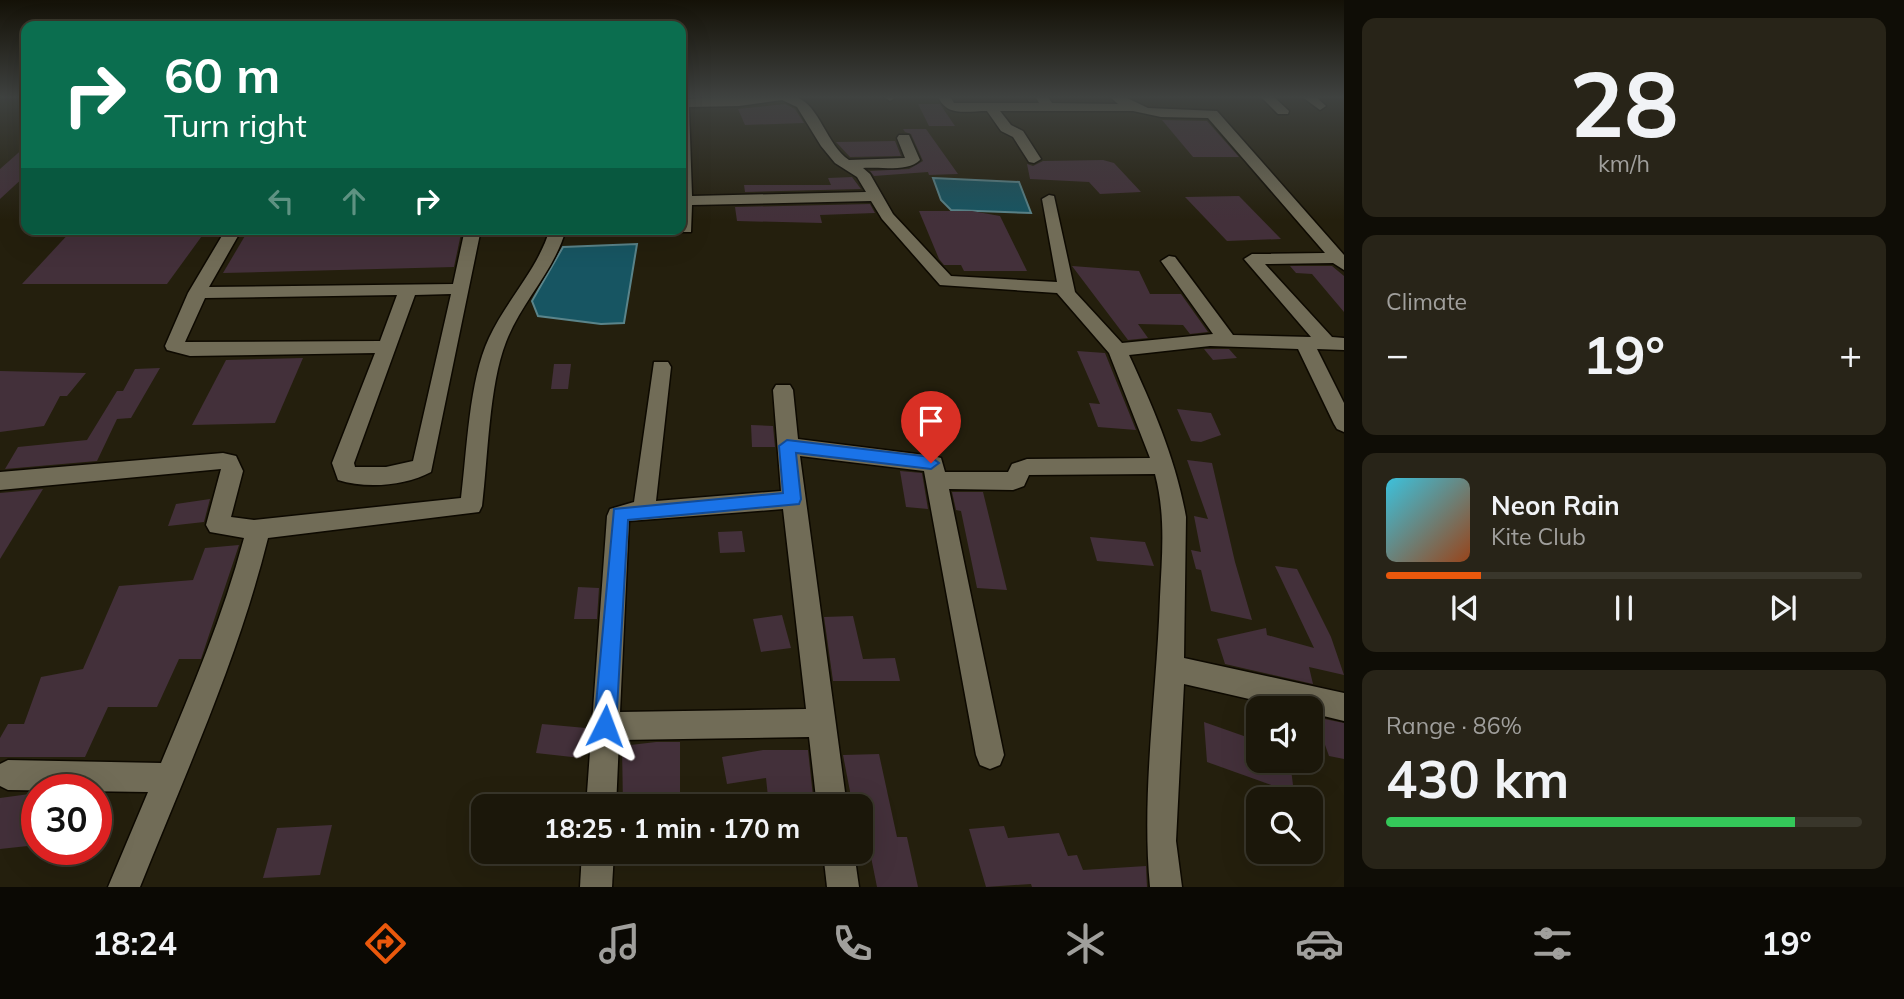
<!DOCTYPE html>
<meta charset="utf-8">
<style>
:root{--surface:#1b170a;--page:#282418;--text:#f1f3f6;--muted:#a09f9c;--line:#39362b;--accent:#ea580c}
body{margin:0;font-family:Mulish,sans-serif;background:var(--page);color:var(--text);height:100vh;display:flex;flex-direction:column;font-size:26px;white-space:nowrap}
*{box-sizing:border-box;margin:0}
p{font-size:23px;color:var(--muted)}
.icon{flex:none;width:38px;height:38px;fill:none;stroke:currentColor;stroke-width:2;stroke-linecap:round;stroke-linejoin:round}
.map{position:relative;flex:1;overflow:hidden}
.sheet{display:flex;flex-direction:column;gap:18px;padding:18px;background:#0f0d06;width:560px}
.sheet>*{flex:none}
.guide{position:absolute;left:21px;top:21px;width:665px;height:214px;border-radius:14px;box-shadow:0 7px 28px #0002,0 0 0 2px var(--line);background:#0b6e4f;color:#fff;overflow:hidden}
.fabs{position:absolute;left:1246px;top:696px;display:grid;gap:14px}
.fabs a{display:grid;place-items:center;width:77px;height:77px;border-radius:14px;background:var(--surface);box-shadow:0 7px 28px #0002,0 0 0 2px var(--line);font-size:35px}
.speed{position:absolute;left:21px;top:774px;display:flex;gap:14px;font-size:35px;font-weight:700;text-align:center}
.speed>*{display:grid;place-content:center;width:91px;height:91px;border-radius:50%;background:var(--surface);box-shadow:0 7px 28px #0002,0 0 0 2px var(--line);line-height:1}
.speed .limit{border:10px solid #d22;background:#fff;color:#111}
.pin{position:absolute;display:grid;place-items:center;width:60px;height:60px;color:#fff;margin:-72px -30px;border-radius:50% 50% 50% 0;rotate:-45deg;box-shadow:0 0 7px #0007}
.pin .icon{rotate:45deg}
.me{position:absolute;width:77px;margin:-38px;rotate:3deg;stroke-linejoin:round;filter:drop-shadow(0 0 5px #0008)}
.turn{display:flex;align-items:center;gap:24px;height:147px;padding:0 28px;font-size:32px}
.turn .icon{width:91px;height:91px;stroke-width:2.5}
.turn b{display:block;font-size:49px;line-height:60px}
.lanes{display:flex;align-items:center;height:66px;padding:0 28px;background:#0003;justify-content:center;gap:35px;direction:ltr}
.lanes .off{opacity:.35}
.big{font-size:52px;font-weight:700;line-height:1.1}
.sheet .card{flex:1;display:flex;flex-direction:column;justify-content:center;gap:10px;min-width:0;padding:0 24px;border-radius:14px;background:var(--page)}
.sheet .dial{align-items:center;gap:0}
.dial b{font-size:91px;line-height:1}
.song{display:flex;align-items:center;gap:21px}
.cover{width:84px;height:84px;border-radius:10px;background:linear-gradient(135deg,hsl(190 70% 55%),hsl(20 70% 35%))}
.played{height:7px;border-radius:4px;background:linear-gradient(90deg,var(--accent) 20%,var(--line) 20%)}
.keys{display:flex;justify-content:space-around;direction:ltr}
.heat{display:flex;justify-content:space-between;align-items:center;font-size:38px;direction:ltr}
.charge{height:10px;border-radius:5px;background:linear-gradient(90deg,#34c759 86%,var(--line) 0)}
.trip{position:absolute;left:471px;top:794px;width:402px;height:70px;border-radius:14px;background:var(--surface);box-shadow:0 7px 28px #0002,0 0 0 2px var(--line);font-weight:700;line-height:70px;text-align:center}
.dock{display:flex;height:112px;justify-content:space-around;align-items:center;background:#0b0904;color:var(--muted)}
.dock .icon{width:49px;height:49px}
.dock .on{color:var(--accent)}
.dock b{font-size:32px;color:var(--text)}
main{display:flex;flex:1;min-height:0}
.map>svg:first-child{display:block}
</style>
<main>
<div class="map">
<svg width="1344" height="887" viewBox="0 0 1344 887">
<rect width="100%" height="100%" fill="#241f0d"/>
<g fill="#175562" stroke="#5a848a" stroke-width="2">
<polygon points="933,178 1019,182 1031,213 951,210 941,200"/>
<polygon points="637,244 624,323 601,324 538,316 532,301 563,247"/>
</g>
<g fill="#43303a">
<polygon points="785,104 795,109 804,123 745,125 738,109"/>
<polygon points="918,104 940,104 955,126 929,126"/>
<polygon points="1162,120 1207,121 1239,157 1193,157"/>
<polygon points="903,129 926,129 958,174 929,175 928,172 874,176 870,171 909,169 923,161 911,134 905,132"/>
<polygon points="895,141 901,156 850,157 836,142"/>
<polygon points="26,146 26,175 0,199 0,169"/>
<polygon points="1103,160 1114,163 1141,192 1100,194 1089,182 1030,179 1027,164 1033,166 1043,161"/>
<polygon points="852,177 861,189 745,192 744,185 831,185 828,178"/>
<polygon points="1239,196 1281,239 1227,241 1185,197"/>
<polygon points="870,204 875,213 820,215 822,223 737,221 735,207"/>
<polygon points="919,211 972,211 1000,216 1027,271 964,271 961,265 944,265 939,259"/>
<polygon points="73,229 207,229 167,284 22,284"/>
<polygon points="249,229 462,229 454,267 223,273"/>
<polygon points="1072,266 1139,271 1150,294 1181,294 1208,332 1190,334 1183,325 1138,324 1148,338 1128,340"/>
<polygon points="1290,266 1332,266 1344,276 1344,312 1312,274 1296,273"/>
<polygon points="1204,349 1229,349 1237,358 1213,360"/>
<polygon points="1077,351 1105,353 1136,430 1098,427 1089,403 1100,404"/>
<polygon points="303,358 275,423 192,425 226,360"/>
<polygon points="554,364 571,364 568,389 551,389"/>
<polygon points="160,368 131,418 117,419 97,461 5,469 18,447 87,440 117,391 123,391 135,369"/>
<polygon points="0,371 86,373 67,396 60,396 44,426 0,432"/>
<polygon points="1177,409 1211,413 1221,435 1201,442 1191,441"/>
<polygon points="751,425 773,426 775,447 752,447"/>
<polygon points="1187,460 1212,463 1235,562 1252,620 1211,611 1201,570 1196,569 1191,550 1201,552 1194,516 1208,519"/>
<polygon points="900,471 922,473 928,509 906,507"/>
<polygon points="43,489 0,559 0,493"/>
<polygon points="952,492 983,492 1007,590 977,588 961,511 956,510"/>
<polygon points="210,499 204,522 168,526 176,504"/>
<polygon points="742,531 745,552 720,553 718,532"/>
<polygon points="1090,537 1145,542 1154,566 1097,561"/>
<polygon points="239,545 201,659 179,659 157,707 108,707 85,757 0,757 0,738 8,724 24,724 41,677 83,669 119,586 193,580 205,548"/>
<polygon points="1275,566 1297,569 1331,637 1344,675 1309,667 1313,684 1225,664 1217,639 1266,628 1267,635 1314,648"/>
<polygon points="578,587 599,588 597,619 574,619"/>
<polygon points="782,615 791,648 761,652 753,619"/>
<polygon points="853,616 863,659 895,658 900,681 833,681 824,617"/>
<polygon points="1315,717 1344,723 1344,759 1329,756"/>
<polygon points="1204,722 1258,741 1258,761 1290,761 1294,793 1207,762"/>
<polygon points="542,724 586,728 581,758 536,753"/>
<polygon points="656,742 680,742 680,806 623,806 622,746"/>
<polygon points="763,750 808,750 813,796 768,797 766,778 727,784 722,757"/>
<polygon points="879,754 897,837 907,837 918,887 877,887 861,807 853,807 843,755"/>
<polygon points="37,793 37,845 0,849 0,798"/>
<polygon points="332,825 320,875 263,878 277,828"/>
<polygon points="1004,826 1008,838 1059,833 1068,856 1077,855 1083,870 1146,866 1147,887 1032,887 1031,884 986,887 969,829"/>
</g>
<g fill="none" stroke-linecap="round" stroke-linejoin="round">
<defs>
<g id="minor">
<path d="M757,96C769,96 785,93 796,97C819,104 827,146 849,160L905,158L897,138L899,135H909L920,160C909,172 879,167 863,168L870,174L893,214L951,276L1057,282L1042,199L1049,195L1054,196L1075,292L1122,343L1213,334L1161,261L1169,256L1175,257L1233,335L1311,337L1244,259L1252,254L1325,253L1208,118L1161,117L1133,111H1000L1011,125L1023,131L1041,159L1034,163L1029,162L1013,137L1001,131L987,111C966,111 946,117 938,96H950L954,103H1039L1035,96H1047L1052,103L1118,104L1109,96H1123L1148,108L1217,111L1344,255V270L1333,263L1265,264L1332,337L1344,338V350L1317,349L1344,403V432L1337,429L1334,424L1298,349L1210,346L1129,355C1153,407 1176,460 1186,517L1184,658L1344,693V721L1311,713V709H1293L1184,684L1176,841L1182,887H1150C1141,792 1157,693 1160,597C1162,555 1166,516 1155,474L1029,475L1024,486L1013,490L949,489L1004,755L1000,765L990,769L980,765L976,755L924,471L800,456L847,807H817L809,737L619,740L616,807H586L607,516L610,509L634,502L654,362H668L671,367L656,501L781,491L773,390L776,385H790L793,390L798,439L933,456L941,458L945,472H1008L1012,464L1027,459L1150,458L1109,353L1057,293L940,285L882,219L871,201L692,205L691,232H679L677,229H681V99ZM782,100L797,107L821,146L835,163L857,177L866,192L692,196L689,107L739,106ZM783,509L806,709L620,712L629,521Z"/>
<polygon points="883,96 895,96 896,97 890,101"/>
<polygon points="1260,96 1273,96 1289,111 1288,114 1278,114"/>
<polygon points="1301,96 1315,96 1326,106 1320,110"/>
<path d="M226,229H242L209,287L453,284L465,229H481L431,472C405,486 366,489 338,480L332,463L375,353L190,356L167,350L165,346L188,293ZM451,294L413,461L386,467H355L354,463L415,295ZM397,295L380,341L185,342L205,298Z"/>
<path d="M550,229H566C554,272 521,302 506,342C489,385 488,458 482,506L479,512L268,538C238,659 186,772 140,887H108L148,792L8,790L0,786V764L8,760L161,763C192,689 223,616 244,538L210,532L206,525L221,469L0,490V472L223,453L236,456L243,471L231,517L254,520L461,498C467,451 469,380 489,338C507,299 537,271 550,229Z"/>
<polygon points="582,852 614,852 612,887 580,887"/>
<polygon points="823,852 854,852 859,887 827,887"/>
</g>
</defs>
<use href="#minor" stroke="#0d0900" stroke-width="3"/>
<use href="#minor" fill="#716c57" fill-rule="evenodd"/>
</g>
<linearGradient id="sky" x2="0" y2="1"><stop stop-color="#141107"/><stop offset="0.44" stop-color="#3f4240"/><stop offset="1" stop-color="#3f4240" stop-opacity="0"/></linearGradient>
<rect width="1344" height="220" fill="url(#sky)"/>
<polygon fill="#1a73e8" stroke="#114b97" stroke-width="2" points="787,440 931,457 939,463 931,469 796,453 801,499 799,504 628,520 616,726 612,734 605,737 597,734 594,726 614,509 783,493 779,446"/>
</svg>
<div class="fabs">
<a><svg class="icon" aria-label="sound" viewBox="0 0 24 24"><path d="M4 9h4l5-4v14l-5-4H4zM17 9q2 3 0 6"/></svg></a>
<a><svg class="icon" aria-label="search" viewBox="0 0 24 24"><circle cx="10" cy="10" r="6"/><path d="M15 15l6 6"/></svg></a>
</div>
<div class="speed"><div class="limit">30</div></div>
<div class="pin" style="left:931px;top:463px;background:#d93025"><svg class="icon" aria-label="arrive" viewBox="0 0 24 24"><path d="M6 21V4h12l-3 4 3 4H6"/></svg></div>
<svg class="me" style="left:605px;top:726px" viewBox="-20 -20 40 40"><path d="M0-17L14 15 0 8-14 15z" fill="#1a73e8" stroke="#fff" stroke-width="4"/></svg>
<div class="trip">18:25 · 1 min · 170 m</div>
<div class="guide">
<div class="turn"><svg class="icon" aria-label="right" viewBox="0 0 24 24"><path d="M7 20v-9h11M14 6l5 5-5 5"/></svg><div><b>60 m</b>Turn right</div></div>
<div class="lanes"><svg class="icon off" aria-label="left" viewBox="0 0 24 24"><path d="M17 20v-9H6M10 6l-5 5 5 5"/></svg><svg class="icon off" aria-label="ahead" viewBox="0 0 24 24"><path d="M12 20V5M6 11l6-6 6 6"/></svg><svg class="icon" aria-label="right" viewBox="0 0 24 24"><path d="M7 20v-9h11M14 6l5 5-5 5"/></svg></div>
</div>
</div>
<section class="sheet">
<div class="card dial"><b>28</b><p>km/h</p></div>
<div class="card"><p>Climate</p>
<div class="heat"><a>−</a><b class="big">19°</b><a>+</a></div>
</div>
<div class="card">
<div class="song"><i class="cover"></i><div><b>Neon Rain</b><p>Kite Club</p></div></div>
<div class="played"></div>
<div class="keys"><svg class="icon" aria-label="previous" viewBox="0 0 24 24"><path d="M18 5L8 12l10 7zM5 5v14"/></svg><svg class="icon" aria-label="pause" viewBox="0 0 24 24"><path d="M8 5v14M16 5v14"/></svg><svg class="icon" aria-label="next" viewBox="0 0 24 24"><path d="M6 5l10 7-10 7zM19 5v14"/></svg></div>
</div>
<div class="card"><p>Range · 86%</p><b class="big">430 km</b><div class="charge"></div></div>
</section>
</main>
<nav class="dock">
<b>18:24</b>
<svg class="icon on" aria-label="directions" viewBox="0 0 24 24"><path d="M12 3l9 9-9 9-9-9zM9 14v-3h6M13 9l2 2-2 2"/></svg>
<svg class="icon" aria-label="music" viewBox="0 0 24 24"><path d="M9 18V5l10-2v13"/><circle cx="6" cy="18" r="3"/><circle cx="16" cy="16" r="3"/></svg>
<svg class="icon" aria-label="phone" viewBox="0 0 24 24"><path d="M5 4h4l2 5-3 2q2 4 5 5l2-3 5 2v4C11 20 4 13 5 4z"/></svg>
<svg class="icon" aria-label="climate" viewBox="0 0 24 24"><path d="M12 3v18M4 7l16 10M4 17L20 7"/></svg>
<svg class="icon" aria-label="car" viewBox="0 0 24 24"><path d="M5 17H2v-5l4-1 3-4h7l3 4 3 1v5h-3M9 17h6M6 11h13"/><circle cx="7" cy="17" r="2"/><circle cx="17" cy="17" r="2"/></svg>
<svg class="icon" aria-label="filters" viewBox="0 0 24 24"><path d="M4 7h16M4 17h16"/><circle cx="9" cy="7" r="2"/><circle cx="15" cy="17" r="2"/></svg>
<b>19°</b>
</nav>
